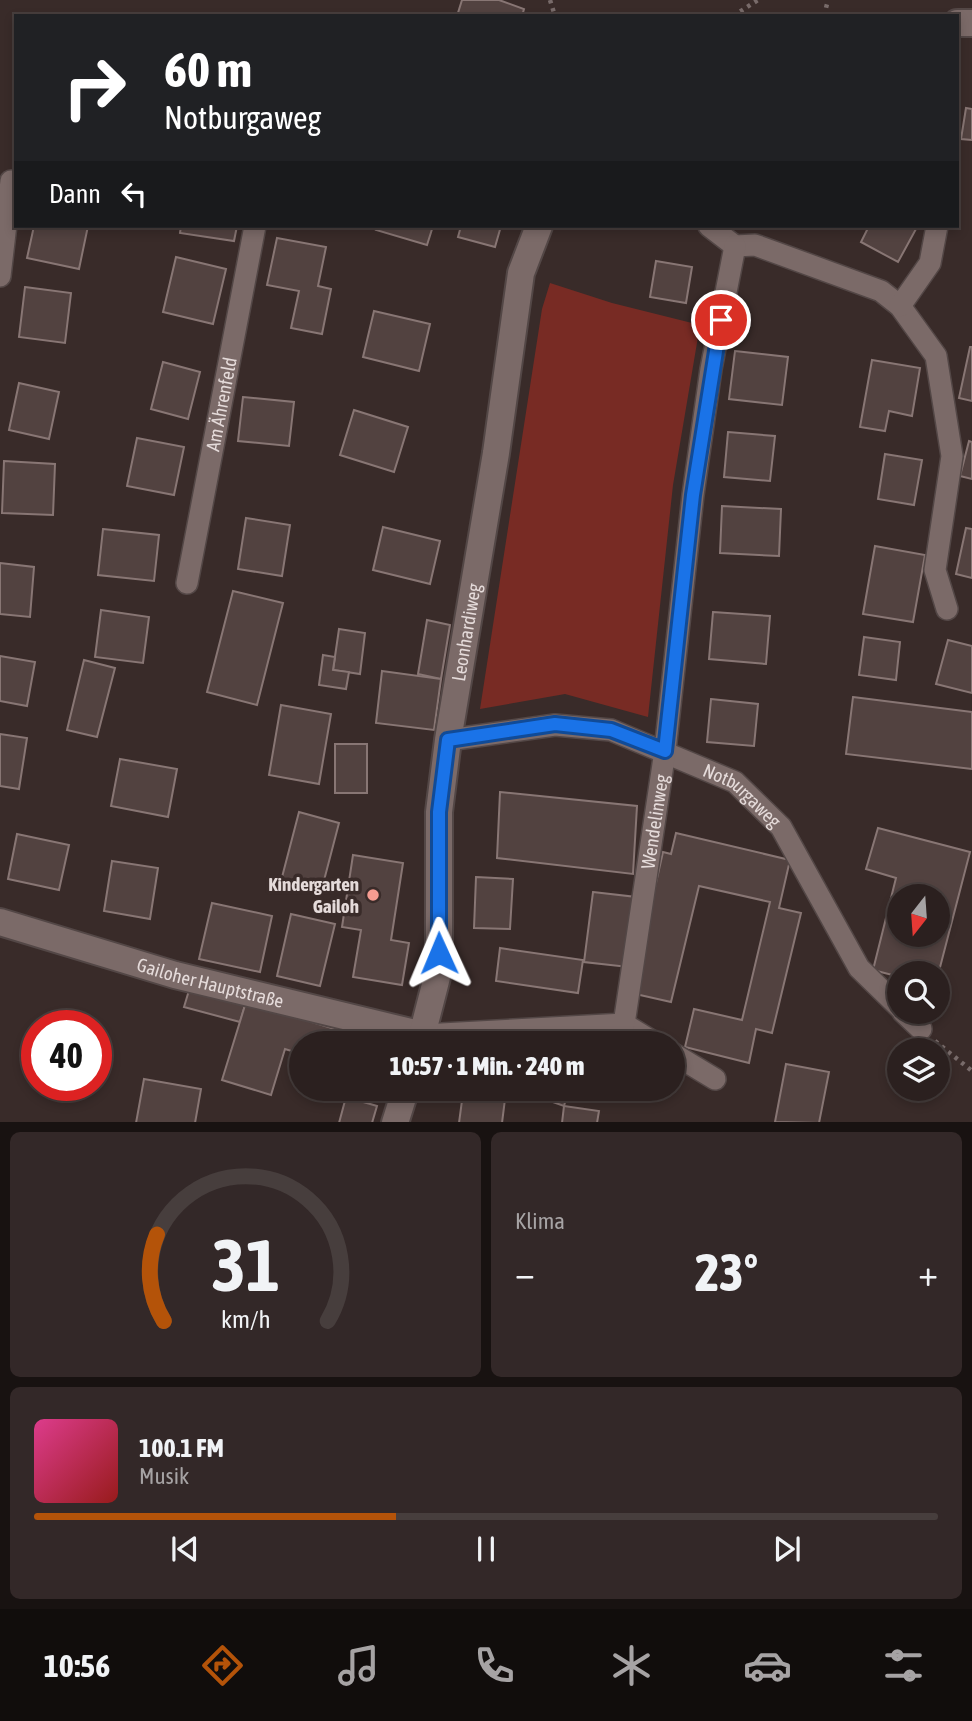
<!DOCTYPE html>
<html lang="de">
<meta charset="utf-8">
<style>
:root{--surface:#2b201f;--page:#332828;--text:#f1f3f6;--muted:#a6a3a4;--line:#473e3d;--accent:#b45309}
body{margin:0;font-family:"Asap Condensed",sans-serif;background:var(--page);color:var(--text);height:100vh;display:flex;flex-direction:column;font-size:26px;white-space:nowrap}
*{box-sizing:border-box;margin:0}
p{font-size:23px;color:var(--muted)}
.icon{flex:none;width:38px;height:38px;fill:none;stroke:currentColor;stroke-width:2;stroke-linecap:round;stroke-linejoin:round}
.map{position:relative;height:1122px;overflow:hidden}
.side{display:flex;flex-direction:column;gap:10px;padding:10px;background:#181211;flex:1}
.side>*{flex:none}
.guide{position:absolute;left:14px;top:14px;width:945px;height:214px;border-radius:0px;box-shadow:0 4px 10px #0003,0 0 0 2px var(--line);background:#202124;color:#fff;overflow:hidden}
.needle{width:46px;rotate:197deg}
.fabs{position:absolute;left:887px;top:884px;display:grid;gap:14px}
.fabs a{display:grid;place-items:center;width:63px;height:63px;border-radius:50%;background:var(--surface);box-shadow:0 4px 10px #0003,0 0 0 2px var(--line);font-size:35px}
.speed{position:absolute;left:21px;top:1010px;display:flex;gap:14px;font-size:35px;font-weight:700;text-align:center}
.speed>*{display:grid;place-content:center;width:91px;height:91px;border-radius:50%;background:var(--surface);box-shadow:0 4px 10px #0003,0 0 0 2px var(--line);line-height:1}
.speed .limit{border:10px solid #d22;background:#fff;color:#111}
.pin{position:absolute;display:grid;place-items:center;width:60px;height:60px;color:#fff;margin:-30px;border:4px solid #fff;border-radius:50%;box-shadow:0 2px 7px #0007}
.me{position:absolute;width:77px;margin:-38px;rotate:359deg;stroke-linejoin:round;filter:drop-shadow(0 0 5px #0008)}
.turn{display:flex;align-items:center;gap:24px;height:147px;padding:0 35px;font-size:32px}
.turn .icon{width:91px;height:91px;stroke-width:2.5}
.turn b{display:block;font-size:49px;line-height:60px}
.then{display:flex;align-items:center;height:66px;padding:0 35px;background:#0003;gap:14px;font-size:26px}
.big{font-size:52px;font-weight:800;line-height:1.1}
.side .tile{flex:1;display:flex;flex-direction:column;justify-content:center;gap:10px;min-width:0;padding:0 24px;border-radius:10px;background:var(--page)}
.side .dial{align-items:center;gap:0}
.dial svg{height:182px;overflow:visible;fill:none;stroke:var(--line);stroke-width:7;stroke-linecap:round;text-anchor:middle}
.dial text{fill:var(--text);stroke:none}
.song{display:flex;align-items:center;gap:21px}
.cover{width:84px;height:84px;border-radius:10px;background:linear-gradient(135deg,hsl(330 70% 55%),hsl(0 70% 35%))}
.played{height:7px;border-radius:4px;background:linear-gradient(90deg,var(--accent) 40%,var(--line) 40%)}
.keys{display:flex;justify-content:space-around;direction:ltr}
.heat{display:flex;justify-content:space-between;align-items:center;font-size:38px;direction:ltr}
.side .tiles{flex:1;display:grid;gap:10px;grid-template-columns:1fr 1fr}
.tile:last-child{grid-column:span 2}
.trip{position:absolute;left:289px;top:1031px;width:396px;height:70px;border-radius:35px;background:var(--surface);box-shadow:0 4px 10px #0003,0 0 0 2px var(--line);font-weight:800;line-height:70px;text-align:center}
.dock{display:flex;height:112px;justify-content:space-around;align-items:center;background:#110d0c;color:var(--muted)}
.dock .icon{width:49px;height:49px}
.dock .active{color:var(--accent)}
.dock b{font-size:32px;color:var(--text)}
.map>svg:first-child{display:block}
</style>
<div class="map">
<svg width="972" height="1123" viewBox="0 0 972 1123">
<rect width="100%" height="100%" fill="#392b29"/>
<polygon fill="#782b24" points="550,283 612,303 700,325 673,485 648,717 565,694 480,709 542,309"/>
<g fill="#524240" stroke="#887674" stroke-width="2" fill-rule="evenodd">
<polygon points="462,0 499,0 524,9 522,16 457,16"/>
<polygon points="966,108 972,109 972,140 961,139"/>
<polygon points="34,226 88,226 79,269 27,258"/>
<polygon points="181,226 237,226 234,241 180,233"/>
<polygon points="378,226 433,226 427,245 376,230"/>
<polygon points="461,226 501,226 495,247 458,237"/>
<polygon points="869,226 910,226 916,229 898,262 861,242"/>
<polygon points="277,238 326,247 318,286 331,289 322,334 291,328 299,291 267,285"/>
<polygon points="176,257 226,269 213,324 163,312"/>
<polygon points="656,261 692,267 686,303 650,297"/>
<polygon points="25,287 71,293 65,343 19,337"/>
<polygon points="374,311 430,324 419,371 363,357"/>
<polygon points="970,347 972,347 972,401 959,398"/>
<polygon points="735,351 788,357 782,405 729,399"/>
<polygon points="872,360 920,368 912,416 889,411 885,431 860,427"/>
<polygon points="163,362 200,372 188,419 151,409"/>
<polygon points="19,383 59,392 49,439 9,430"/>
<polygon points="243,397 294,402 289,446 238,441"/>
<polygon points="354,410 408,427 394,472 340,455"/>
<polygon points="728,432 775,436 770,481 724,477"/>
<polygon points="137,438 184,447 174,495 127,486"/>
<polygon points="969,441 972,442 972,479 960,476"/>
<polygon points="885,454 922,460 914,505 878,499"/>
<polygon points="4,461 55,464 53,515 2,513"/>
<polygon points="722,506 781,509 779,556 720,553"/>
<polygon points="246,518 290,525 282,576 238,569"/>
<polygon points="383,527 440,541 430,584 373,570"/>
<polygon points="966,528 972,529 972,578 956,574"/>
<polygon points="103,529 159,535 154,581 98,575"/>
<polygon points="875,546 925,555 913,622 863,614"/>
<polygon points="0,563 34,567 30,617 0,614"/>
<polygon points="233,591 283,603 257,705 207,692"/>
<polygon points="101,610 149,617 143,663 95,657"/>
<polygon points="713,612 770,616 766,664 709,659"/>
<polygon points="427,620 450,625 441,679 418,674"/>
<polygon points="339,629 365,633 360,674 333,670"/>
<polygon points="864,637 900,642 896,680 859,675"/>
<polygon points="948,640 972,646 972,693 936,684"/>
<polygon points="323,655 335,657 333,670 349,672 346,689 319,685"/>
<polygon points="0,656 35,662 27,706 0,701"/>
<polygon points="84,660 115,668 97,737 67,730"/>
<polygon points="382,671 441,679 434,730 376,723"/>
<polygon points="853,697 972,712 972,769 846,754"/>
<polygon points="711,699 758,704 754,746 707,742"/>
<polygon points="281,705 331,714 319,784 269,775"/>
<polygon points="0,734 27,738 19,789 0,786"/>
<rect x="335" y="744" width="32" height="49"/>
<polygon points="120,759 177,769 168,817 111,806"/>
<polygon points="500,792 637,806 633,874 497,858"/>
<polygon points="299,812 339,823 321,892 281,881"/>
<path d="M878,828L970,852L938,975V973H900V977L873,970L896,878L866,869ZM900,896H938V934H900Z"/>
<polygon points="676,833 790,860 779,908 801,913 772,1033 756,1029 749,1063 685,1047 694,1009 742,1020 770,902 699,886 671,1002 631,993 663,852 671,854"/>
<polygon points="17,834 69,845 59,890 8,879"/>
<polygon points="353,855 403,863 391,940 409,943 402,985 353,977 361,930 342,927"/>
<polygon points="112,861 158,868 150,919 104,911"/>
<polygon points="476,877 513,879 510,929 474,928"/>
<polygon points="593,892 636,897 628,967 584,962"/>
<polygon points="212,903 272,916 260,972 199,959"/>
<polygon points="291,914 335,924 320,986 277,976"/>
<polygon points="500,948 583,960 578,993 496,981"/>
<polygon points="190,987 246,1002 240,1022 184,1007"/>
<polygon points="246,1002 381,1043 301,1043 301,1054 285,1049 271,1095 222,1080"/>
<polygon points="786,1064 829,1072 819,1123 775,1122"/>
<polygon points="144,1079 201,1089 195,1123 136,1123"/>
<polygon points="513,1088 569,1088 564,1106"/>
<polygon points="463,1093 505,1099 502,1123 459,1123"/>
<polygon points="346,1097 377,1106 372,1123 339,1123"/>
<polygon points="564,1106 599,1111 597,1123 562,1123"/>
</g>
<g fill="none" stroke-linecap="round" stroke-linejoin="round">
<defs>
<g id="minor">
<polyline points="709,226 735,246 755,245 881,291 900,306 936,356 952,456 935,570 947,609"/>
<polyline points="0,276 11,181"/>
<polyline points="900,306 930,263 937,226"/>
<path id="s1" d="M187,583L255,226"/>
<path id="s2" d="M448,740L555,725L611,730L735,782L781,827L859,968L900,1008"/>
<polyline points="903,1012 921,1029"/>
<polyline points="624,1024 655,1043"/>
<path id="s3" d="M423,1035L624,1024L665,751L693,495L711,369L735,246"/>
<polyline points="672,1053 715,1079"/>
</g>
<g id="tertiary">
<polyline points="957,23 972,23"/>
<path id="s4" d="M0,922L175,975L423,1035"/>
<path id="s5" d="M420,1043L437,977L439,953V812L448,740L496,453L521,273L539,226"/>
<polyline points="395,1123 406,1088"/>
</g>
</defs>
<use href="#minor" stroke="#534746" stroke-width="24"/>
<use href="#tertiary" stroke="#534746" stroke-width="30"/>
<g stroke="#786b6a" stroke-width="4.5" stroke-dasharray="3.5 5" stroke-linecap="butt">
<polyline points="550,0 555,16"/>
<polyline points="733,16 758,0"/>
<polyline points="824,16 828,0"/>
<polyline points="935,1041 972,1071"/>
</g>
<use href="#minor" stroke="#7b6a68" stroke-width="21"/>
<use href="#tertiary" stroke="#7b6a68" stroke-width="26"/>
</g>
<g fill="none" stroke-linecap="round" stroke-linejoin="round">
<defs>
<polyline id="route" points="439,953 439,812 448,740 555,724 611,730 665,751 693,495 721,320"/>
</defs>
<use href="#route" stroke="#114b97" stroke-width="18"/>
<use href="#route" stroke="#1a73e8" stroke-width="12"/>
</g>
<circle fill="#f59c91" stroke="#392b29" stroke-width="2.5" cx="373" cy="895" r="7"/>
<g text-anchor="middle" dominant-baseline="central" stroke-width="7" stroke-linejoin="round" paint-order="stroke">
<g font-size="19" fill="#e5dbda" stroke="#392b29">
<text stroke="none"><textPath href="#s1" startOffset="182">Am Ährenfeld</textPath></text>
<text stroke="none"><textPath href="#s5" startOffset="415">Leonhardiweg</textPath></text>
<text stroke="none"><textPath href="#s2" startOffset="312">Notburgaweg</textPath></text>
<text stroke="none"><textPath href="#s3" startOffset="406">Wendelinweg</textPath></text>
<text stroke="none"><textPath href="#s4" startOffset="219">Gailoher Hauptstraße</textPath></text>
</g>
<g font-size="19" font-weight="bold" fill="#e5dbda" stroke="#392b29" text-anchor="end">
<text x="359" y="884">Kindergarten<tspan x="359" dy="22">Gailoh</tspan></text>
</g>
</g>
</svg>
<div class="fabs">
<a><svg class="needle" viewBox="-14 -14 28 28"><path d="M0-13l5 13h-10z" fill="#e53935"/><path d="M0 13l5-13h-10z" fill="#a6a3a4"/></svg></a>
<a><svg class="icon" aria-label="search" viewBox="0 0 24 24"><circle cx="10" cy="10" r="6"/><path d="M15 15l6 6"/></svg></a>
<a><svg class="icon" aria-label="layers" viewBox="0 0 24 24"><path d="M12 4l9 5-9 5-9-5zM3 14l9 5 9-5"/></svg></a>
</div>
<div class="speed"><div class="limit">40</div></div>
<div class="pin" style="left:721px;top:320px;background:#d93025"><svg class="icon" aria-label="arrive" viewBox="0 0 24 24"><path d="M6 21V4h12l-3 4 3 4H6"/></svg></div>
<svg class="me" style="left:439px;top:953px" viewBox="-20 -20 40 40"><path d="M0-17L14 15 0 8-14 15z" fill="#1a73e8" stroke="#fff" stroke-width="4"/></svg>
<div class="trip">10:57 · 1 Min. · 240 m</div>
<div class="guide">
<div class="turn"><svg class="icon" aria-label="right" viewBox="0 0 24 24"><path d="M7 20v-9h11M14 6l5 5-5 5"/></svg><div><b>60 m</b>Notburgaweg</div></div>
<div class="then">Dann<svg class="icon" aria-label="left" viewBox="0 0 24 24"><path d="M17 20v-9H6M10 6l-5 5 5 5"/></svg></div>
</div>
</div>
<section class="side">
<div class="tiles">
<div class="tile dial"><svg viewBox="0 0 100 80">
<path d="M14 69A42 42 0 1 1 86 69"/>
<path d="M14 69A42 42 0 0 1 11 31" stroke="#b45309"/>
<text x="50" y="56" font-size="32" font-weight="700">31</text>
<text x="50" y="72" font-size="11">km/h</text>
</svg></div>
<div class="tile"><p>Klima</p>
<div class="heat"><a>−</a><b class="big">23°</b><a>+</a></div>
</div>
<div class="tile">
<div class="song"><i class="cover"></i><div><b>100.1 FM</b><p>Musik</p></div></div>
<div class="played"></div>
<div class="keys"><svg class="icon" aria-label="previous" viewBox="0 0 24 24"><path d="M18 5L8 12l10 7zM5 5v14"/></svg><svg class="icon" aria-label="pause" viewBox="0 0 24 24"><path d="M8 5v14M16 5v14"/></svg><svg class="icon" aria-label="next" viewBox="0 0 24 24"><path d="M6 5l10 7-10 7zM19 5v14"/></svg></div>
</div>
</div>
</section>
<nav class="dock">
<b>10:56</b>
<svg class="icon active" aria-label="directions" viewBox="0 0 24 24"><path d="M12 3l9 9-9 9-9-9zM9 14v-3h6M13 9l2 2-2 2"/></svg>
<svg class="icon" aria-label="music" viewBox="0 0 24 24"><path d="M9 18V5l10-2v13"/><circle cx="6" cy="18" r="3"/><circle cx="16" cy="16" r="3"/></svg>
<svg class="icon" aria-label="phone" viewBox="0 0 24 24"><path d="M5 4h4l2 5-3 2q2 4 5 5l2-3 5 2v4C11 20 4 13 5 4z"/></svg>
<svg class="icon" aria-label="climate" viewBox="0 0 24 24"><path d="M12 3v18M4 7l16 10M4 17L20 7"/></svg>
<svg class="icon" aria-label="car" viewBox="0 0 24 24"><path d="M5 17H2v-5l4-1 3-4h7l3 4 3 1v5h-3M9 17h6M6 11h13"/><circle cx="7" cy="17" r="2"/><circle cx="17" cy="17" r="2"/></svg>
<svg class="icon" aria-label="filters" viewBox="0 0 24 24"><path d="M4 7h16M4 17h16"/><circle cx="9" cy="7" r="2"/><circle cx="15" cy="17" r="2"/></svg>
</nav>
